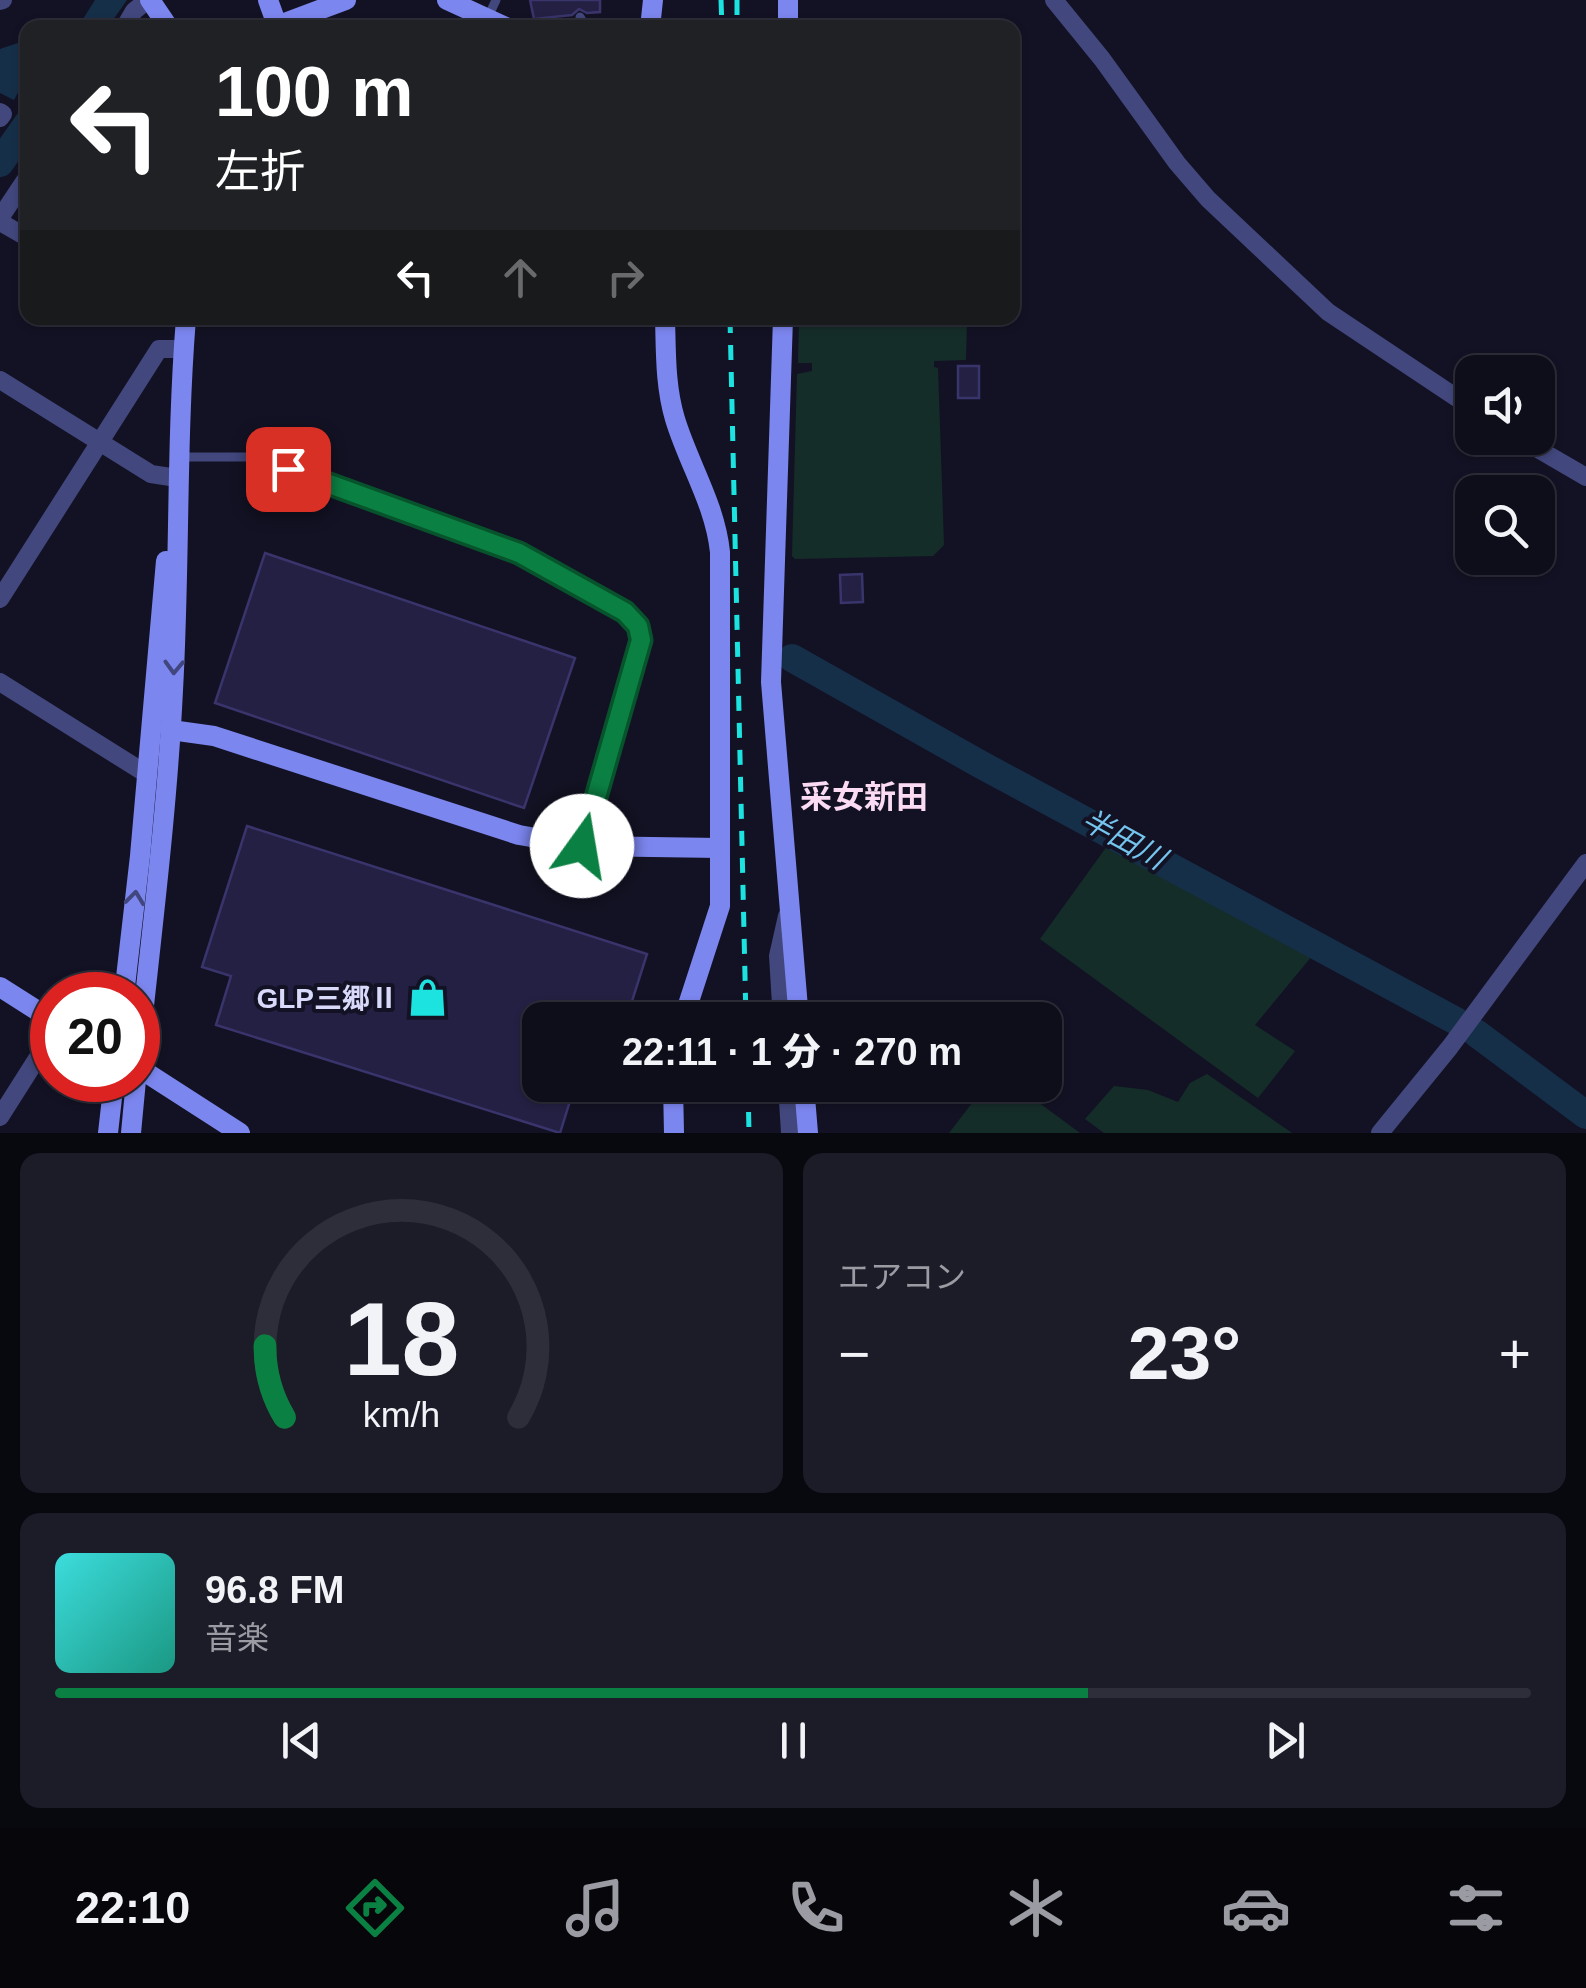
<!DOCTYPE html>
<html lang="ja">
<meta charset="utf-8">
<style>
:root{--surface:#0e0e1b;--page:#1c1c28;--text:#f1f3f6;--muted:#9b9ca3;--line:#2e2e3a;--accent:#0b8043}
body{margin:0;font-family:Helvetica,"Noto Sans JP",sans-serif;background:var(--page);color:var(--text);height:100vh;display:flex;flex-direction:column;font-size:38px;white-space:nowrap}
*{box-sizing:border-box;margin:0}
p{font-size:32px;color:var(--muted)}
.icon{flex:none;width:55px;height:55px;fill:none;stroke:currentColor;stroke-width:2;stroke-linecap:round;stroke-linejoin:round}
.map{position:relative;height:1133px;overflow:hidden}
.drawer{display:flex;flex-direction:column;gap:20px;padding:20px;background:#08080f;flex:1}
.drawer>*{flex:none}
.hud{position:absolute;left:20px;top:20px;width:1000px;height:305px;border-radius:20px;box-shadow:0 2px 8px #0004,0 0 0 2px var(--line);background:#202124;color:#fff;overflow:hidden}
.fabs{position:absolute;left:1455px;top:355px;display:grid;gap:20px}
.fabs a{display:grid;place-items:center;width:100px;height:100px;border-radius:20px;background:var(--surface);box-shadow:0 2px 8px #0004,0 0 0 2px var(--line);font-size:50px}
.speed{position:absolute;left:30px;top:972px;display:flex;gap:20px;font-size:50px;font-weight:700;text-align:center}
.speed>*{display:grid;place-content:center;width:130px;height:130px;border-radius:50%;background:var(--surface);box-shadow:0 2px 8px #0004,0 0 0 2px var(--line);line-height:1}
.speed .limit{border:15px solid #d22;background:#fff;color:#111}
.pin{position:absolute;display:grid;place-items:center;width:85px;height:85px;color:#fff;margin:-42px;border-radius:20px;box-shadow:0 5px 15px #0006}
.me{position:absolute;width:110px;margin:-55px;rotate:13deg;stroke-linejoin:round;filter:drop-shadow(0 0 8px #0008)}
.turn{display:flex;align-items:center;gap:35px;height:210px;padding:0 30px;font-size:45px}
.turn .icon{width:130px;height:130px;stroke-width:2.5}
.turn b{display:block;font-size:70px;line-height:85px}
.lanes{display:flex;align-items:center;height:95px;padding:0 30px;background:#0003;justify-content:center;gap:50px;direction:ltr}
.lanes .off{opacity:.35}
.big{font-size:75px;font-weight:800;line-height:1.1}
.drawer .tile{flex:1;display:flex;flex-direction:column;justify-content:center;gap:15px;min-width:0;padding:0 35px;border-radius:20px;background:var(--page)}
.drawer .dial{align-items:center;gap:0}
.dial svg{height:260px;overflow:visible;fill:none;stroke:var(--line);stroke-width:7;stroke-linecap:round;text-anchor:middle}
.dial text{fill:var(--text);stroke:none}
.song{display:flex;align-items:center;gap:30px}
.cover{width:120px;height:120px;border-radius:15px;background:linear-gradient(135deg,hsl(180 70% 55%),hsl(170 70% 35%))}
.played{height:10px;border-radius:5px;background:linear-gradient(90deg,var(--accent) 70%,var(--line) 70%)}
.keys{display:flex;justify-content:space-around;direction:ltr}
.heat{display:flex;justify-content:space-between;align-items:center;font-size:55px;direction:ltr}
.drawer .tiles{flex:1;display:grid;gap:20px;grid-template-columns:1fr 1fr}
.tile:last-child{grid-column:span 2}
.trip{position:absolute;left:522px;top:1002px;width:540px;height:100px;border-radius:20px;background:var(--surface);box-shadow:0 2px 8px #0004,0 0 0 2px var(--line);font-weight:800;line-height:100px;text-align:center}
.tab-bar{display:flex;height:160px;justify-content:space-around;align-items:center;background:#06060b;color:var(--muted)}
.tab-bar .icon{width:70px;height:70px}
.tab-bar .on{color:var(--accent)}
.tab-bar b{font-size:45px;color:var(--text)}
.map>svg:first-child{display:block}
</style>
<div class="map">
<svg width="1586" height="1133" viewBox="0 0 1586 1133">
<rect width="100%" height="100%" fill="#131224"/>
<g fill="#152d29">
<polygon points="799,318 805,318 806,322 844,320 845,318 967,318 966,360 934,361 934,367 938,368 944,545 933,556 795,559 792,556 797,374 812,371 812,363 798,363"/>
<polygon points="1110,842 1312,956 1255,1025 1295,1051 1258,1098 1040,939"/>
<polygon points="1207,1074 1292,1133 1104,1133 1085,1119 1114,1086 1148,1090 1178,1102 1190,1083"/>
<polygon points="986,1085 1015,1085 1080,1133 949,1133"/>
</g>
<g fill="#162f49">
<polygon points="95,0 127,0 108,27 78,27"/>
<polygon points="27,40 27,88 22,85 14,100 0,93 0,49"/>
<polygon points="27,107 27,142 19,155 4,146"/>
</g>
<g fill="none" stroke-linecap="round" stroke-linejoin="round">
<g stroke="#162f49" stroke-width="28">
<polyline points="0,163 28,123"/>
<polyline points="792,658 978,763 1456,1021"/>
<polyline points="1476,1033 1586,1115"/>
</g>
</g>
<g fill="#232043" stroke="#39356c" stroke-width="2.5">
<polygon points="530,0 600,0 600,12 587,13 579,9 572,15 534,19"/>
<rect x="958" y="366" width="21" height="32"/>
<polygon points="265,553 575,658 524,808 215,703"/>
<polygon points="862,574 863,602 841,603 840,575"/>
<polygon points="247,826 647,954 626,1020 540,1020 540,1085 575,1085 560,1133 216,1025 231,976 202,967"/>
</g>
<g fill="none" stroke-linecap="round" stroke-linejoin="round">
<g stroke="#42477d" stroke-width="9">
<polyline points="488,17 496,0"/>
<polyline points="580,17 586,27 633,28"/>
<polyline points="181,457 253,457 323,480 519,553 625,612 638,626 641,641 583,846"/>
</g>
<g stroke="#42477d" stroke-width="18">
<polyline points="1054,0 1102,59 1177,163 1208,199 1328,312 1472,408"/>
<polyline points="0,1 3,0"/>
<polyline points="124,28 134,11 148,0"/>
<polyline points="0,112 3,114 0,118"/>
<polyline points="0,218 28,176"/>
<polyline points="0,222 28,238"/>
<polyline points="0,380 151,474 177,478"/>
<polyline points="1519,438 1586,477"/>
<polyline points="0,599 159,349 184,349"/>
<polyline points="0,682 148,775"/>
<polyline points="782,1020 778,956 787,916"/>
<polyline points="787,1085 790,1133"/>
<polyline points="0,1117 52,1035"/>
<polyline points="1380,1133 1450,1047 1586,863"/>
</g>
<g stroke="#7c86ef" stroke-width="20">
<polyline points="150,0 169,28"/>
<polyline points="268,0 277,25"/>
<polyline points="447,0 508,28"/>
<polyline points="271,28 346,0"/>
<polyline points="650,28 653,0"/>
<polyline points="788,28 788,0"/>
<path d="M665,318C666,351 665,386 675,419C689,465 715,504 720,552V906L683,1020"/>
<polyline points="783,318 771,682 799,1020"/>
<polyline points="171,730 214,736 519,835 583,846 720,848"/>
<polyline points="0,987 52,1020"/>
<polyline points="124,995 140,856 166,561"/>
<path d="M138,1061C151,937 167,814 173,690C180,566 176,442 186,318"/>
<polyline points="138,1073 150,1075 240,1133"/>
<polyline points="673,1085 674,1133"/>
<polyline points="804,1085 808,1133"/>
<polyline points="108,1133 114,1080"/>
<polyline points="131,1133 136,1080"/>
</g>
<g stroke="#1ce3df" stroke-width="5" stroke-dasharray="15 12" stroke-linecap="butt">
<polyline points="721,0 722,28"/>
<polyline points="737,0 737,28"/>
<polyline points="730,318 746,1020"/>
<polyline points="748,1085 749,1133"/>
</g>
</g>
<defs><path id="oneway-chevron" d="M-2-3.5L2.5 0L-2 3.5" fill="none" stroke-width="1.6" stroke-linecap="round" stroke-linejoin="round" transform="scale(2.5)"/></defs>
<g stroke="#42467f">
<use href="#oneway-chevron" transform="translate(174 667) rotate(92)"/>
<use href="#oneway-chevron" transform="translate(135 898) rotate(-83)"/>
</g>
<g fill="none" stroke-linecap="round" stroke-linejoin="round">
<defs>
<polyline id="route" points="288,469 519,553 625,612 638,626 641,640 582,846"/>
</defs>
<use href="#route" stroke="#07532c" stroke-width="25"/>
<use href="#route" stroke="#0b8043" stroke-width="18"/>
</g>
<defs>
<symbol id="shop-bare" viewBox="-9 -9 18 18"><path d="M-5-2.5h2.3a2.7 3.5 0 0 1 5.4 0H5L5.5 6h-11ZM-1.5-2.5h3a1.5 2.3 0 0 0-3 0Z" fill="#1ce3df" stroke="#131224" stroke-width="2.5" paint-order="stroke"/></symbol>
</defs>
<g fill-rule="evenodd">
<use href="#shop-bare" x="400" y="970" width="55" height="55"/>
</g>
<g text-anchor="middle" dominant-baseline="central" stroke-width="8" stroke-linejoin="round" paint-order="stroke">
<g font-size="28" font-weight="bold" fill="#d9d9fa" stroke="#131224" text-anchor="end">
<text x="398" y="998">GLP三郷Ⅱ</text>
</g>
<g font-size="30" font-style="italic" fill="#74c4ee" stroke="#131224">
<text transform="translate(1124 839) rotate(29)">半田川</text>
</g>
<g font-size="32" font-weight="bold" fill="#fbdbf3" stroke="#131224">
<text x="864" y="797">采女新田</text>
</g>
</g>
</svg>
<div class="fabs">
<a><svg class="icon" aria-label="sound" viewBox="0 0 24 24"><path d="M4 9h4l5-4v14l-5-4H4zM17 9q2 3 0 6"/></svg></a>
<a><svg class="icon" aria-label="search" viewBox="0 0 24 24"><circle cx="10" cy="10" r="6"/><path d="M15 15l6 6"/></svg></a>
</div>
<div class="speed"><div class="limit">20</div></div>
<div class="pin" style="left:288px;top:469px;background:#d93025"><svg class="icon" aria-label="arrive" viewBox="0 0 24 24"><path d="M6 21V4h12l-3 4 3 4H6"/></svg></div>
<svg class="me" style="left:582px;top:846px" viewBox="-20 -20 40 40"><circle r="19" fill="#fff"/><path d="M0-13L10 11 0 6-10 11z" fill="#0b8043"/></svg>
<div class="trip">22:11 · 1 分 · 270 m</div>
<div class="hud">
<div class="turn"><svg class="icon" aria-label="left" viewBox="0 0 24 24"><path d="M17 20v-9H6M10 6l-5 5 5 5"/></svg><div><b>100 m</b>左折</div></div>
<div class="lanes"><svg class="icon" aria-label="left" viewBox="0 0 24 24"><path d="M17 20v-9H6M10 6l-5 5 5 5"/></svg><svg class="icon off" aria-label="ahead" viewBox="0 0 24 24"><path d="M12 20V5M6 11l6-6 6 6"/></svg><svg class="icon off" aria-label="right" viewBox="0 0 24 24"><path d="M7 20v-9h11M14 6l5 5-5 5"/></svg></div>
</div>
</div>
<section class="drawer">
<div class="tiles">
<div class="tile dial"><svg viewBox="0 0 100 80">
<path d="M14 69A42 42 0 1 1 86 69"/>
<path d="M14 69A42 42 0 0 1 8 47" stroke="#0b8043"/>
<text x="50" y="56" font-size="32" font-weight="700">18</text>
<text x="50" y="72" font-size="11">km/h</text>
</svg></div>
<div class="tile"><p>エアコン</p>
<div class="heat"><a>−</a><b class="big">23°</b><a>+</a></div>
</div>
<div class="tile">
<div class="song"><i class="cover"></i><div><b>96.8 FM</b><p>音楽</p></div></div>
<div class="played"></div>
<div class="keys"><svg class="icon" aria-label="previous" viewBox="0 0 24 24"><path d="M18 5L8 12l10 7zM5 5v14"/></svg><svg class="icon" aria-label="pause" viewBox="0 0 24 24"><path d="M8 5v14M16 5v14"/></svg><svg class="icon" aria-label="next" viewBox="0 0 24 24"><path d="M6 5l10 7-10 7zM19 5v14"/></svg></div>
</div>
</div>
</section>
<nav class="tab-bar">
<b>22:10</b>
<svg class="icon on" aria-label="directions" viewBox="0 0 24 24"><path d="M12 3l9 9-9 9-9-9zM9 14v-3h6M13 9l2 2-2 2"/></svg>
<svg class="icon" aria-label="music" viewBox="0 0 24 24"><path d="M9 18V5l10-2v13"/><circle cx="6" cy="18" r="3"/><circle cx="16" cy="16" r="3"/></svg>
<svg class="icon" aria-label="phone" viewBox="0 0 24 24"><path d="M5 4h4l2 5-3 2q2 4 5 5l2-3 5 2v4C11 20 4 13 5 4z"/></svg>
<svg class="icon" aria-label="climate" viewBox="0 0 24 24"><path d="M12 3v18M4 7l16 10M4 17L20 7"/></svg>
<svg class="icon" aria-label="car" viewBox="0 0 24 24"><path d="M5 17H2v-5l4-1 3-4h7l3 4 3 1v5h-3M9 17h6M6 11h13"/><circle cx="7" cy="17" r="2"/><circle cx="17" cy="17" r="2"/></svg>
<svg class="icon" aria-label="filters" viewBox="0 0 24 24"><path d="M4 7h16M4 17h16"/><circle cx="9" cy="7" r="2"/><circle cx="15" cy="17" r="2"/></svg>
</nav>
